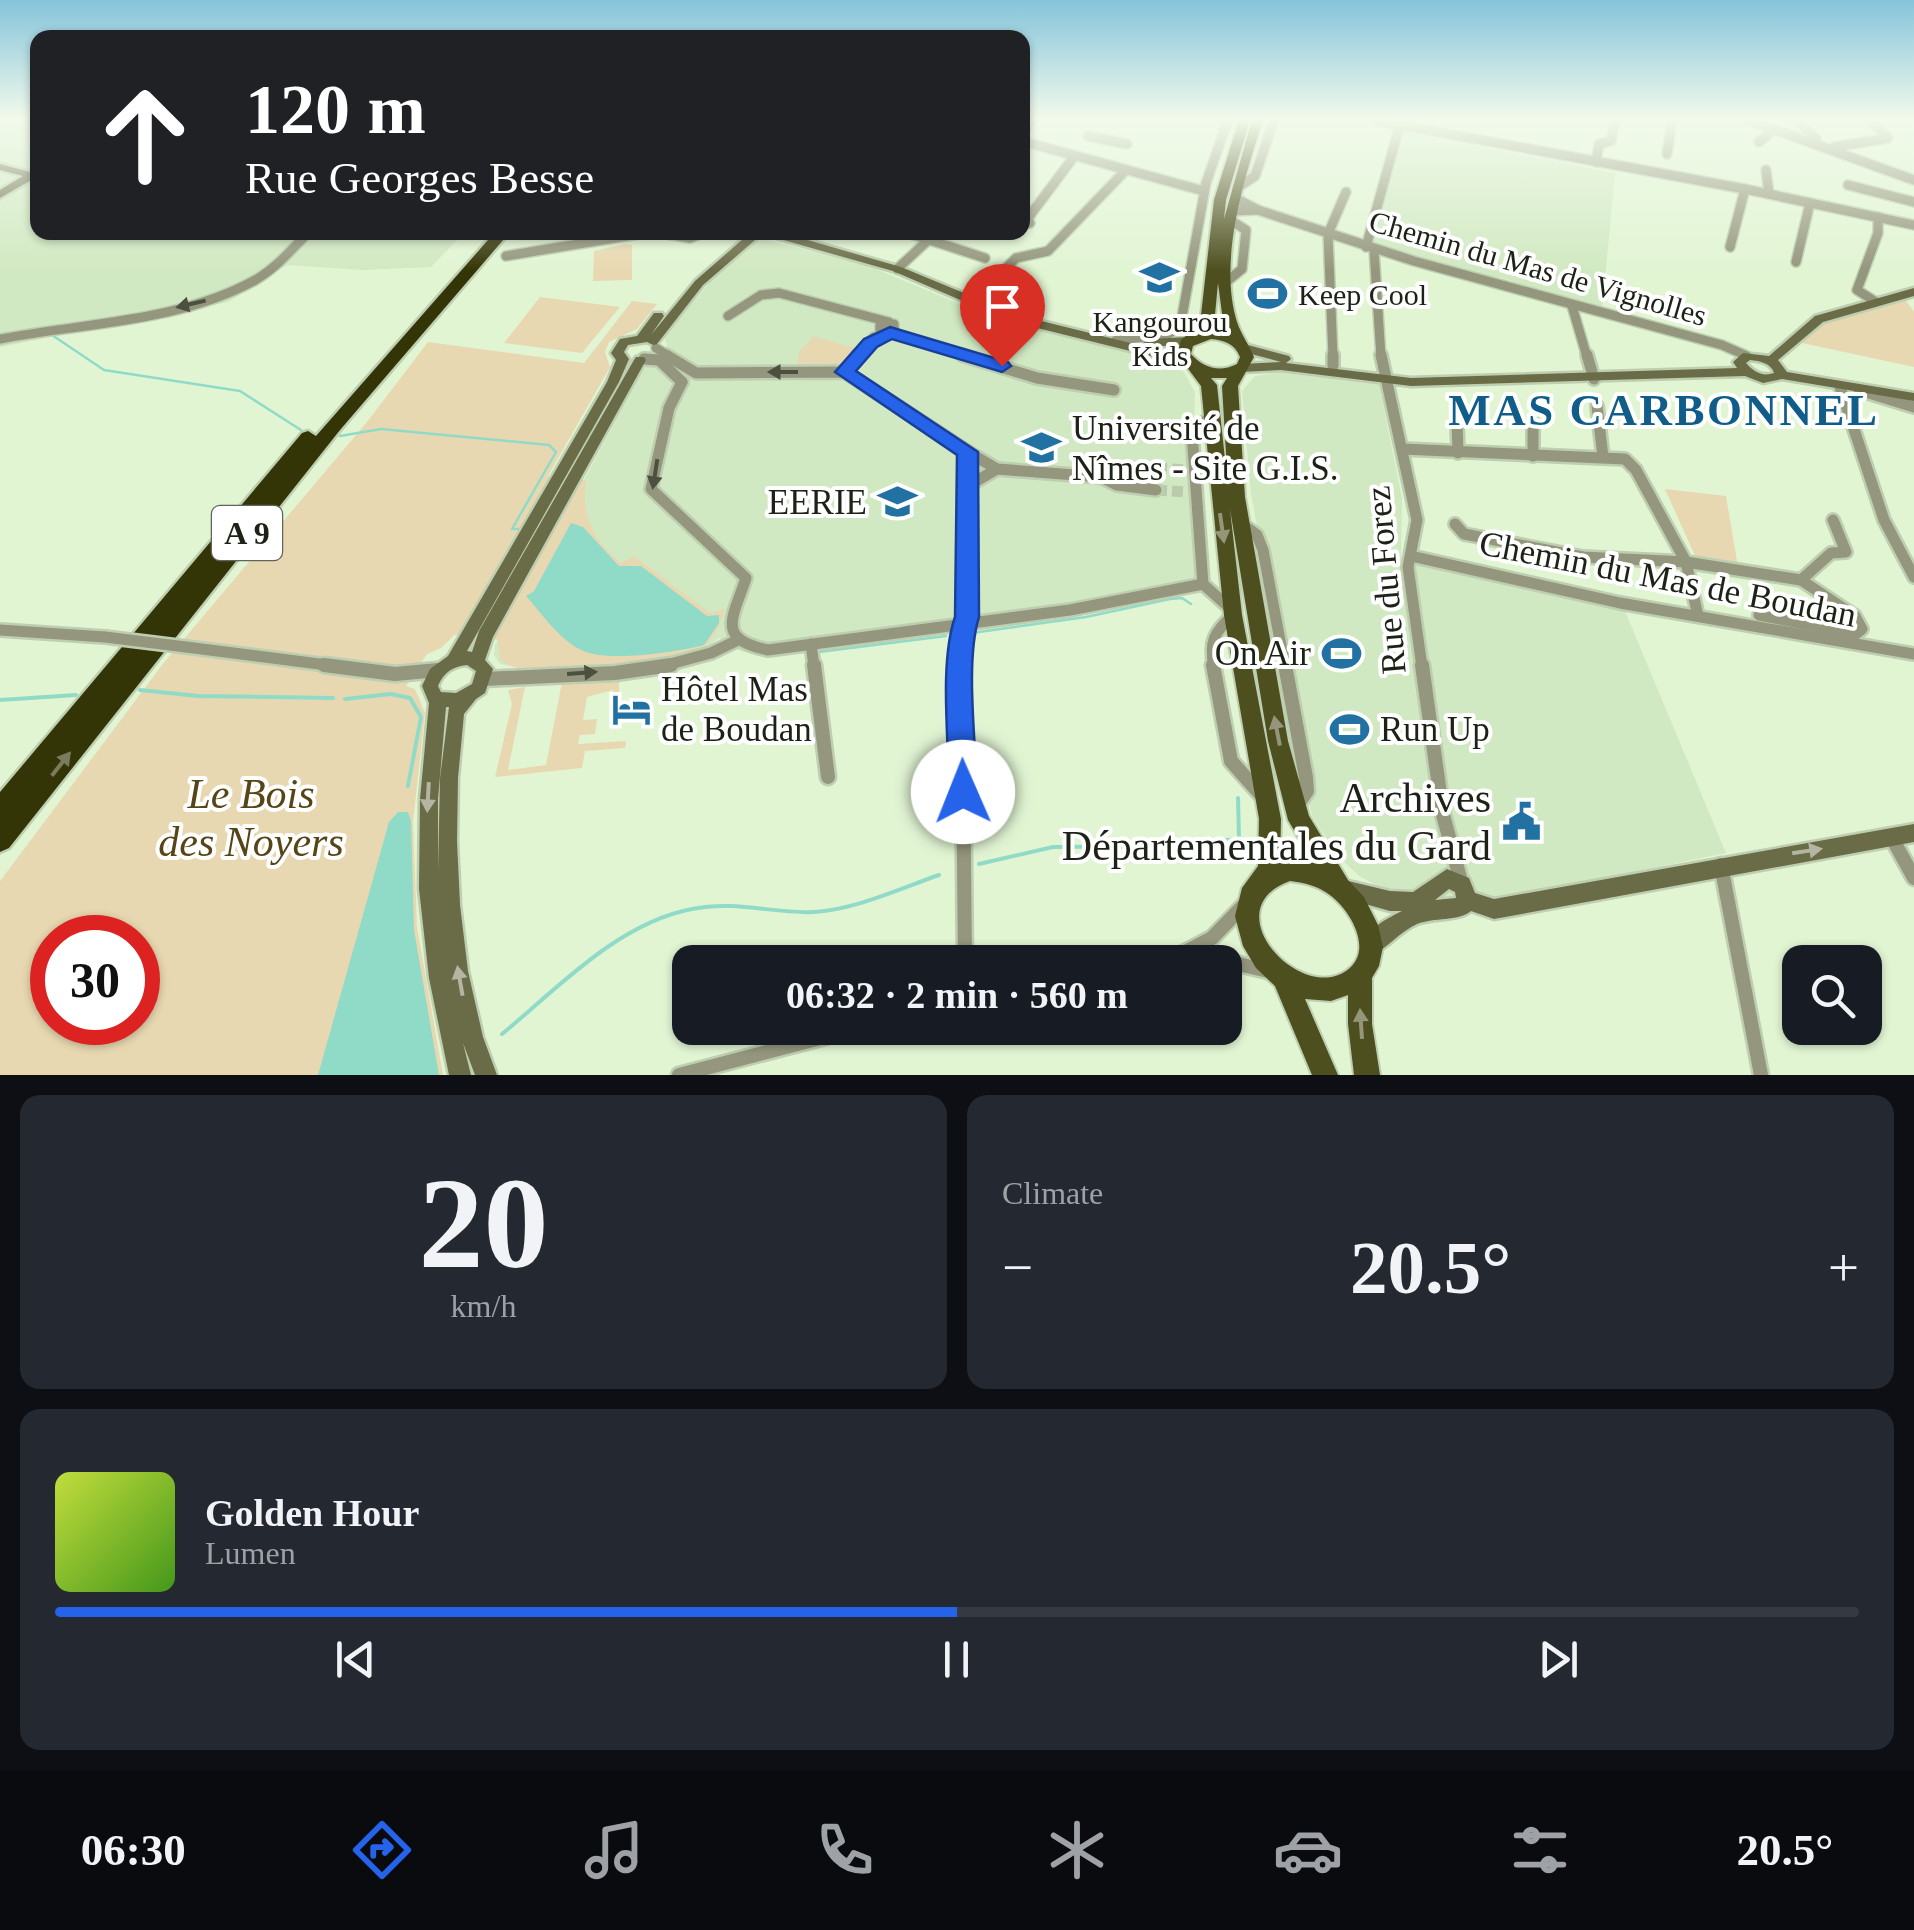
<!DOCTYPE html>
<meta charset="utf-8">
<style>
:root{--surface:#171b24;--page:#242831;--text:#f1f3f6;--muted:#9ea1a6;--line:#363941;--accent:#2563eb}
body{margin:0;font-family:"Times New Roman",serif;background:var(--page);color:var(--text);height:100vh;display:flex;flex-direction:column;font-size:38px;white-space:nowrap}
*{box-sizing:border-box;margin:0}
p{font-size:32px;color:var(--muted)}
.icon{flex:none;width:55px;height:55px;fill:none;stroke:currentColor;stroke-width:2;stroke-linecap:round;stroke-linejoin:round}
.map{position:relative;height:1075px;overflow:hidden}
.side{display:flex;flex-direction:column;gap:20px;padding:20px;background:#0d0f14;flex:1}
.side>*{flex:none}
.hud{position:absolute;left:30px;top:30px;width:1000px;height:210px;border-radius:20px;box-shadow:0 2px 8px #0004;background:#202124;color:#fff;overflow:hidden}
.fabs{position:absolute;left:1782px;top:945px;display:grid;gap:20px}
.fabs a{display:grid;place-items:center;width:100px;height:100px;border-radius:20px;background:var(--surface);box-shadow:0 2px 8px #0004;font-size:50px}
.speed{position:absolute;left:30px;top:915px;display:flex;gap:20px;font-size:50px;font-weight:700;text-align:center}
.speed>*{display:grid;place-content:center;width:130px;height:130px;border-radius:50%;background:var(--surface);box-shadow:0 2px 8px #0004;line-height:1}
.speed .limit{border:15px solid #d22;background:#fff;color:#111}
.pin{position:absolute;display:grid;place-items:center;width:85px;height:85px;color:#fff;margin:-102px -42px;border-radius:50% 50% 50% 0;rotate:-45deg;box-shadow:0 0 10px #0007}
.pin .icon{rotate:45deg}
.me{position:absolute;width:110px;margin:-55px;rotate:359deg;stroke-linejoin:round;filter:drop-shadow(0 0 8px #0008)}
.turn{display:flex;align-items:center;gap:35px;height:210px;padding:0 50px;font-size:45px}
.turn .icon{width:130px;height:130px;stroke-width:2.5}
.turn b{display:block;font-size:70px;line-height:85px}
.big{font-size:75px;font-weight:700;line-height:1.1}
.side .tile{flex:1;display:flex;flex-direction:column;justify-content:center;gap:15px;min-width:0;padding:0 35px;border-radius:20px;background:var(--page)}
.side .dial{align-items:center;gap:0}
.dial b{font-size:130px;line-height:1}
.song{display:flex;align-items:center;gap:30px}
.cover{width:120px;height:120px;border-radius:15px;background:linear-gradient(135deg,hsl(70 70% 55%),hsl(100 70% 35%))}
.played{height:10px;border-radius:5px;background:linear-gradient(90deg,var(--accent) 50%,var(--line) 50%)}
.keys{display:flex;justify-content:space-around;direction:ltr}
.heat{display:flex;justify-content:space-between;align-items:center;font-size:55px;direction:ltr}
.side .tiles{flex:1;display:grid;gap:20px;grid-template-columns:1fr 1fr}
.tile:last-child{grid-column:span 2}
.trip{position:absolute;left:672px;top:945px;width:570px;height:100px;border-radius:20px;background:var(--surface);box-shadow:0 2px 8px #0004;font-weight:700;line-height:100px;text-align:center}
.tabs{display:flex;height:160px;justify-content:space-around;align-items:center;background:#090b0e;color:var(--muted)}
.tabs .icon{width:70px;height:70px}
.tabs .current{color:var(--accent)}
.tabs b{font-size:45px;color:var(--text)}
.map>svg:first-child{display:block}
</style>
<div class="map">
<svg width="1914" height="1075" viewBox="0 0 1914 1075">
<rect width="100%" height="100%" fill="#e1f5d3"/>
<g fill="#d1e9c2">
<polygon points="0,120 37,120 38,232 464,233 431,267 363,270 287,265 228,302 0,347"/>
<polygon points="1399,131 1615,173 1602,311 1513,284 1513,281 1499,277 1497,282 1371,243 1389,170 1398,166 1390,163"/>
<polygon points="766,240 859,262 994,318 1168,363 1184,372 1195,392 1194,424 1188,431 1199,578 1099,599 952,619 761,656 740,651 719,638 701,652 614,668 537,671 500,664 494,655 495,645 643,370 667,346 664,336 723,267 756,241"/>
<polygon points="1279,372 1379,384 1402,498 1401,557 1625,611 1726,853 1431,914 1359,876 1339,857 1312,816 1308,798 1251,494 1242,391 1255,376"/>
</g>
<g fill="#e8d8b1" fill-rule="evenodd">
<polygon points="625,244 632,245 632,280 593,281 594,251"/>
<polygon points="540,297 620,307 582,353 504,343"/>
<polygon points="1904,298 1914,312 1914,367 1802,343 1818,325"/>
<path d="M632,301L657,304L637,329L609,342L605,352L610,367L548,476L586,480C581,517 593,539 621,563L634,556L710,613L725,609C721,621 717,634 707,644C694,656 561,671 537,671C522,670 512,668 500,660L498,640L454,635L441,648L427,654L406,686L415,689L425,713L413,822L417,927L443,1075H0V881L162,665L367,422L428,342L584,363ZM52,938H138V1022H52Z"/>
<polygon points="813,336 855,348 855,349 842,366 797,366 799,352"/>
<polygon points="1665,489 1726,496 1738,567 1697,560"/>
<polygon points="619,677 619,697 613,697 613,690 587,697 583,720 597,719 595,734 580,735 578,744 626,741 625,748 585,751 582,768 495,777 512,704 508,690 525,687 508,770 546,765 562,682"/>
</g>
<g fill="#90dbc8">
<path d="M571,523L583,527L619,566H641L707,616L719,615V623L704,645C677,652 606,663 581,650C559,639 542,614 526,596L534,591Z"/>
<polygon points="398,812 408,812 411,821 414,930 439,1075 318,1075 389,822"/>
</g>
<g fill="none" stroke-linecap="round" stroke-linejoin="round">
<g stroke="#90dbc8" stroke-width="2.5">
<polyline points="52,335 104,370 240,391 301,430"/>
<polyline points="0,344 20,340"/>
<polyline points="340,436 381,429 549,445 556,452 512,529 520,529"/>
<polyline points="972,633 1086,617 1170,599 1182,598 1191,604"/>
<polyline points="819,652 946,636"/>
</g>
<g stroke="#90dbc8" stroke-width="4">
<polyline points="140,690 198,696 333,698"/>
<polyline points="345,699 391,694 410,698 421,717 408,786"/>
<polyline points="0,700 76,695"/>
<polyline points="979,864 1053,847 1157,846 1239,839 1238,798"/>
<path d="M502,1034C558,988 618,923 692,909C738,900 773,914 814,912C857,909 899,889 939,875"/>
</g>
<g stroke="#bacbad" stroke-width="11" stroke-dasharray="11 5" stroke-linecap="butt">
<polyline points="1156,468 1185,470"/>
<polyline points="1156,490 1187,492"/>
</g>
<defs>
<g id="street-far2">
<polyline points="1374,120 1745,189 1914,225"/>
<polyline points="1748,120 1914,180"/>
<polyline points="1797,120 1816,139"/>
<polyline points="1022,133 1033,120"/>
<polyline points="1088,136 1127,144"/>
<polyline points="1022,141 1204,191"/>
<polyline points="1759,142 1774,129"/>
<polyline points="1834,147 1888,138 1870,120"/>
<polyline points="1667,154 1672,120"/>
<polyline points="1596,162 1599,144 1611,141 1615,120"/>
<polyline points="1766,170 1769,194"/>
<polyline points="1848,185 1914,202"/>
<polyline points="1237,188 1255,176 1274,120"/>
<polyline points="1258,210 1414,261 1722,345 1747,356"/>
<polyline points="1233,211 1258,210 1235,198"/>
<polyline points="1030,223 1025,222 1073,158"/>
<polyline points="656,232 690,238 706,232"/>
<polyline points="905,232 985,258"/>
<polyline points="1366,247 1401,121"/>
<polyline points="1730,247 1745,189"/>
<polyline points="1374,250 1381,357"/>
<polyline points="506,256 651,232"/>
<polyline points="1796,262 1810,203"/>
<polyline points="897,269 937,232"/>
<polyline points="1226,282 1242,269 1246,230 1232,221"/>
<polyline points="972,302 1016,258 1048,251 1125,171"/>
<polyline points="1876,302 1857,290 1878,233 1878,217"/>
<polyline points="1572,306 1587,357"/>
<polyline points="728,316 761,295 779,293 889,322"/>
<polyline points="890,332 970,357"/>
<path d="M0,339C84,323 181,322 257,279C277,267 293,248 309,232"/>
<polyline points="1116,340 1166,335 1180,328 1206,183 1228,120"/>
<polyline points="870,343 894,330 894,324 880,325 880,331 887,333"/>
<polyline points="656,348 670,357"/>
<polyline points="857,357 874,337"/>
<polyline points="1333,357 1328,234 1346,192"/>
</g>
<g id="street-far1">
<polyline points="666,355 696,373 845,372 968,452 967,617 962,632 962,667"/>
<polyline points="962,355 1037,378 1114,390"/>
<polyline points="1333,355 1333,366"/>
<polyline points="1381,355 1417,520 1408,567 1422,667"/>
<polyline points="1587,355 1594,379"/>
<polyline points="644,359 659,360 682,382"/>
<polyline points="845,372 859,355"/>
<path d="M682,382L669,408L651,489L746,578C733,618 715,639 768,650L1070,610L1203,584"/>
<polyline points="1840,387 1884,520 1914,577"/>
<polyline points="1859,390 1914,407"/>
<polyline points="1597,406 1603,457"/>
<polyline points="1211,416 1192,434 1203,584 1233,611"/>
<polyline points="1457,421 1458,453"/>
<polyline points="1533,423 1533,456"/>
<polyline points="1403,449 1625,459 1636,470 1686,562 1698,616"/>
<polyline points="968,452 997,469 1101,477 1156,468"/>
<polyline points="1101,477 1117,485 1156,490"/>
<polyline points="968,486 997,469"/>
<polyline points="1242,524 1257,535 1263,550 1285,667"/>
<polyline points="1455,524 1464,534 1583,557 1686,562 1801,580 1831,553 1846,552 1833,520"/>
<polyline points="1411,556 1620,603 1914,654"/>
<polyline points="1759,615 1856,634 1862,629 1855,616 1801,580"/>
<polyline points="0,630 105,637"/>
<polyline points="811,644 814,667"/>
<polyline points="186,647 343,667"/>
<polyline points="659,667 711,653 738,640"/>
<path d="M1214,667C1209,642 1214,632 1233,615"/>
</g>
<g id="street">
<polyline points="324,665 395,674 438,670"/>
<polyline points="814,665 828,777"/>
<polyline points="962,665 965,962"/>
<polyline points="1213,665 1231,761 1263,797"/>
<polyline points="1285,665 1306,777 1307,791 1295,808"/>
<polyline points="1422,665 1443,815 1462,885"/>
<polyline points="484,679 615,673 671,665"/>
<polyline points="1892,838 1914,878"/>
<polyline points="1721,865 1761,1075"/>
<polyline points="1178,956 1212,938 1245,904"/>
<polyline points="1154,962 1209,957 1268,971"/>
<polyline points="679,1075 859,1028"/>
</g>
<g id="secondary">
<polygon points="0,164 30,172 38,168 38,178 33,179 0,198 0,190 23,176 0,170"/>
<path d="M751,232H780L901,267L1017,315L1187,357L1193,361L1187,365L1009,321L893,271L762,234L703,285L657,344L653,345L647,342L628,345L624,352L629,359L619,382L467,651L472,652L479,631L634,360L636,357H644L646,360L493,637L485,660L493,669L485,693L476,699L464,714L458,778L457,841L460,905L468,971L483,1037L497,1075H475L463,1043L471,1075H449L429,978L419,889L420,799L429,703L422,686L430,669L448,656L607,382L616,360L611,353L620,339L637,336L654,313H662L664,316L651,335L695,281ZM467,665L476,671L472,684L456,693L441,692L438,686C443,673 453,666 467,665ZM446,707H449L440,778L438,871V799Z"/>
<path d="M1914,288V296L1823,322L1778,360L1787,372L1914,393V401L1782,379L1763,383L1745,376L1411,386L1281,370L1241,372L1235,368L1241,364L1281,362L1240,351V345L1244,344L1289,356L1291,359L1286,363L1411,378L1737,368L1733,362L1743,353L1769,356L1815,316ZM1750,360C1760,361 1771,363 1774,373C1762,377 1754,372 1746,363Z"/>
<polygon points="1188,337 1194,341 1192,344 1149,347 1143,343 1149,339"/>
<path d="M1914,824V842L1494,919L1471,911C1457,922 1435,917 1417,924C1399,932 1387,949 1370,956L1363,953L1360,946C1367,929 1386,919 1402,911H1390L1344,898L1337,896L1334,889L1337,882L1344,880L1390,891L1413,892L1447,869L1469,878L1475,893L1494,899ZM1449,889L1455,892L1456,898L1435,900Z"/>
</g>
<path id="primary" d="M1239,120H1250L1226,200L1224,219L1252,120H1263C1244,179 1218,261 1237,322C1241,334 1249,345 1254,357L1238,386L1245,497L1288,741L1309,816L1348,880L1364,897L1378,925L1383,947L1379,966L1372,978V1024L1380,1075H1354L1348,1024V995L1331,1001L1305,999L1338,1075H1312L1275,986L1256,968L1243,946L1235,916L1242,888L1258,866L1259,819L1224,615L1201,386L1177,354L1181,340L1200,324L1214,200ZM1218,283L1223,321L1228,333L1210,330L1214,325ZM1211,339C1224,340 1235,344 1240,357L1237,364C1219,373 1204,368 1191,354L1193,346ZM1211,378H1227L1222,386L1228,487L1217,385ZM1230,509L1268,741L1288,820L1313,863L1290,859L1280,863L1281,819L1242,615ZM1290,881C1304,883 1315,885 1327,893C1349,907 1376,951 1346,971C1299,1003 1213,909 1290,881Z"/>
<polygon id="highway" points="495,232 510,232 340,430 9,848 0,852 0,792 302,433 308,431 316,436"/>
</defs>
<use href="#street-far2" stroke="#becfb1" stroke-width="12"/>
<use href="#street-far1" stroke="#becfb1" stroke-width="16"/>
<use href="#street" stroke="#becfb1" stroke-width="19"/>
<use href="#secondary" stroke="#becfb1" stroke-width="5"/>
<use href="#primary" stroke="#becfb1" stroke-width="4"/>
<use href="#highway" stroke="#becfb1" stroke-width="5"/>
<use href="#street-far2" stroke="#94967d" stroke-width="9"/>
<use href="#street-far1" stroke="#94967d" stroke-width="11"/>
<use href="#street" stroke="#94967d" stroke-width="14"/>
<use href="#secondary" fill="#6a6c47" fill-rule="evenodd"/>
<use href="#primary" fill="#4d4f1f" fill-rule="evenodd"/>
<use href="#highway" fill="#343507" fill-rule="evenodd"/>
<defs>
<polyline id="street-bridge" points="105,637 186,647"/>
</defs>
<use href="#street-bridge" stroke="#becfb1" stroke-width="16" stroke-linecap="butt"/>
<use href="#street-bridge" stroke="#94967d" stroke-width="11"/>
</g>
<defs><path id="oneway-solid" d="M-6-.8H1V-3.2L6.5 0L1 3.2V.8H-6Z" transform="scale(2.5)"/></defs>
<g fill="#4c513f">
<use href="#oneway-solid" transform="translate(191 304) rotate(167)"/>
<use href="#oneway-solid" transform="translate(783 372) rotate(-180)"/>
<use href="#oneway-solid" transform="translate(655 474) rotate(99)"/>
<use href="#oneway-solid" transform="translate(582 673) rotate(-4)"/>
</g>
<g fill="#949579">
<use href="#oneway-solid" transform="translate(1222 528) rotate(82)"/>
<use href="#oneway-solid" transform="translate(1277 731) rotate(-101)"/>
<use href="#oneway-solid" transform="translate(1361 1024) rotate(-94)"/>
</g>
<use fill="#7b7c5e" href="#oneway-solid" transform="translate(61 764) rotate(-52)"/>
<g fill="#b4b6a3">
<use href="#oneway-solid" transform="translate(428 797) rotate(93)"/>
<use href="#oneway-solid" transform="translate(1807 851) rotate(-9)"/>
<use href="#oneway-solid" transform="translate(460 981) rotate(-100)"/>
</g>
<linearGradient id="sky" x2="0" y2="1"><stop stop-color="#85c4db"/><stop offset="0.44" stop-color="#f2faeb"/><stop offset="1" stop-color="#f2faeb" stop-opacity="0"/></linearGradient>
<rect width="1914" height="271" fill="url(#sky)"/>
<path fill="#2563eb" stroke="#184099" stroke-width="2.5" d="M890,327L1008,362L1011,366L1002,372L892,339L877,347L856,371L978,452L979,617C965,661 976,743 977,792L973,800L963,804L953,800L949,792C949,741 939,664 955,617L957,455L835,372L864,339Z"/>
<defs>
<symbol id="school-bare" viewBox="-9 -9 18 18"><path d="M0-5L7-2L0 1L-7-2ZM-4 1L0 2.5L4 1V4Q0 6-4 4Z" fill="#2171a2" stroke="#fff" stroke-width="2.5" paint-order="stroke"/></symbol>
<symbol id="stadium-bare" viewBox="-9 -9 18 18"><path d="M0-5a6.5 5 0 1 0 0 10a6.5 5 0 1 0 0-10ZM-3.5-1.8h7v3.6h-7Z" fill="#2171a2" stroke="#fff" stroke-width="2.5" paint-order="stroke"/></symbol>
<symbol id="university-bare" viewBox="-9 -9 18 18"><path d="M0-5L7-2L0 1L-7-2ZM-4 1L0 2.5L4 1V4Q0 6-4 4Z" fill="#2171a2" stroke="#fff" stroke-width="2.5" paint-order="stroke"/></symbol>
<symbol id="hotel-bare" viewBox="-9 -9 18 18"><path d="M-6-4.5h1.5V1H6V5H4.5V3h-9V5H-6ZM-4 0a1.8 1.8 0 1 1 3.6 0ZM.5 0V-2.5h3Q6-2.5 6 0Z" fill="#2171a2" stroke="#fff" stroke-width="2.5" paint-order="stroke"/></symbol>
<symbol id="civic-bare" viewBox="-9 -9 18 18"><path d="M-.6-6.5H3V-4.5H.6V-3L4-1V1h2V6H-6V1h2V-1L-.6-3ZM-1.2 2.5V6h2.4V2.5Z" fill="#2171a2" stroke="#fff" stroke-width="2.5" paint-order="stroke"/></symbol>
</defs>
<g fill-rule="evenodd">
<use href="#school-bare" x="1132" y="250" width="55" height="55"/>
<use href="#stadium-bare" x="1240" y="266" width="55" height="55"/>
<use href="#university-bare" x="1014" y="420" width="55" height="55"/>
<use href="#university-bare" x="870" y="474" width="55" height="55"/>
<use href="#stadium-bare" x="1314" y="626" width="55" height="55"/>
<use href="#hotel-bare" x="604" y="682" width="55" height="55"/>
<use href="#stadium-bare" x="1322" y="702" width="55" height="55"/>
<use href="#civic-bare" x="1494" y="794" width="55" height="55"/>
</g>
<g text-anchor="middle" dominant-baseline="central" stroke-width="8" stroke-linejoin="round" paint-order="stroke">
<g font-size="30" fill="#1c2316" stroke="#fff">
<text transform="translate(1538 268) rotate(16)">Chemin du Mas de Vignolles</text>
</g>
<g font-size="30" fill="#1c2316" stroke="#fff" text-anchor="start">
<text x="1298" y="294">Keep Cool</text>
<text x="1160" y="321" text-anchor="middle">Kangourou<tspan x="1160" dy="34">Kids</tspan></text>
</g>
<rect fill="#fff" stroke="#60655c" stroke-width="2.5" x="212" y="506" width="70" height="54" rx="8"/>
<g font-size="32" font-weight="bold" fill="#1c2316">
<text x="247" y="533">A 9</text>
</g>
<g font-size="35" fill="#1c2316" stroke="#fff" text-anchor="start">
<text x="1072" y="428">Université de<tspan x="1072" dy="40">Nîmes - Site G.I.S.</tspan></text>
<text x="867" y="502" text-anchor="end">EERIE</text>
<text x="1311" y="653" text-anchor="end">On Air</text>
<text x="661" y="689">Hôtel Mas<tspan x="661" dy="40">de Boudan</tspan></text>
<text x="1380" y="729">Run Up</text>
</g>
<g font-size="35" fill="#1c2316" stroke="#fff">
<text transform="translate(1668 579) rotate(11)">Chemin du Mas de Boudan</text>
<text transform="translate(1386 580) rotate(-95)">Rue du Forez</text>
</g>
<g font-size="42" font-style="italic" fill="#554517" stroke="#fff">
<text x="251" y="794">Le Bois<tspan x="251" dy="48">des Noyers</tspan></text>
</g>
<g font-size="42" fill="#1c2316" stroke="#fff" text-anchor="end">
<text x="1491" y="798">Archives<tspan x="1491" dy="48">Départementales du Gard</tspan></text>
</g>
<g font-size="45" font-weight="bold" letter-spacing="2.5" fill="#115d89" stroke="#fff">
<text x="1664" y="410">MAS CARBONNEL</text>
</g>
</g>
</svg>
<div class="fabs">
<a><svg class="icon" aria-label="search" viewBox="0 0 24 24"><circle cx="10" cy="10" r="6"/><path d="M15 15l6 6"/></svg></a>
</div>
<div class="speed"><div class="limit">30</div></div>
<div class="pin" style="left:1002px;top:366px;background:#d93025"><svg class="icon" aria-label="arrive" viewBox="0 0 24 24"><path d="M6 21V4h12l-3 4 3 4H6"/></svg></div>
<svg class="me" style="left:963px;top:792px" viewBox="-20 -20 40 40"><circle r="19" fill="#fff"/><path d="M0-13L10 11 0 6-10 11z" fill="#2563eb"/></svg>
<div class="trip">06:32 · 2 min · 560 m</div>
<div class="hud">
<div class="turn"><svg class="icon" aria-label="ahead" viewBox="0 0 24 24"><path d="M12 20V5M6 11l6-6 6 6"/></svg><div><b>120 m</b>Rue Georges Besse</div></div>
</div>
</div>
<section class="side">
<div class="tiles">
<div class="tile dial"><b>20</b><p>km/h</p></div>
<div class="tile"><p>Climate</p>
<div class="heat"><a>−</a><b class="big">20.5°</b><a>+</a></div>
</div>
<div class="tile">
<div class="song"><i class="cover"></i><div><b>Golden Hour</b><p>Lumen</p></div></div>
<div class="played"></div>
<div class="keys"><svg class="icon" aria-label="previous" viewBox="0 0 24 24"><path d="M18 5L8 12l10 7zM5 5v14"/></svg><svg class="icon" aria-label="pause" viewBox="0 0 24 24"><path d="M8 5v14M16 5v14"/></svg><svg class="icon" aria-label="next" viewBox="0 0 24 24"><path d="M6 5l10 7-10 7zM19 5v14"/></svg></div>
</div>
</div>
</section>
<nav class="tabs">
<b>06:30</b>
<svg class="icon current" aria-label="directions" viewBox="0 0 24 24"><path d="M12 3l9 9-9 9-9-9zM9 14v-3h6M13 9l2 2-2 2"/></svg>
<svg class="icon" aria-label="music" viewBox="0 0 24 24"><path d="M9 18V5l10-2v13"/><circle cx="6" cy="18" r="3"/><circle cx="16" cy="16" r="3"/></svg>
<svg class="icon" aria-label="phone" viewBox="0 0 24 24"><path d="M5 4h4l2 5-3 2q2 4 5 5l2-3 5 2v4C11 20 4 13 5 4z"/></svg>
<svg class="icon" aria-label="climate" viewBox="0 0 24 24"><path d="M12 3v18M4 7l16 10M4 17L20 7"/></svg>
<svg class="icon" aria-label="car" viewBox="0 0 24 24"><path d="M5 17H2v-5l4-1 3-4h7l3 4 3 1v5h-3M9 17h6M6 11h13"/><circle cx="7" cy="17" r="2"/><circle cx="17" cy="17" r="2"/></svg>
<svg class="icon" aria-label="filters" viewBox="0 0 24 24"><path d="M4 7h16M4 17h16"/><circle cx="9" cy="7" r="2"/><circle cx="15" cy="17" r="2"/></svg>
<b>20.5°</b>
</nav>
